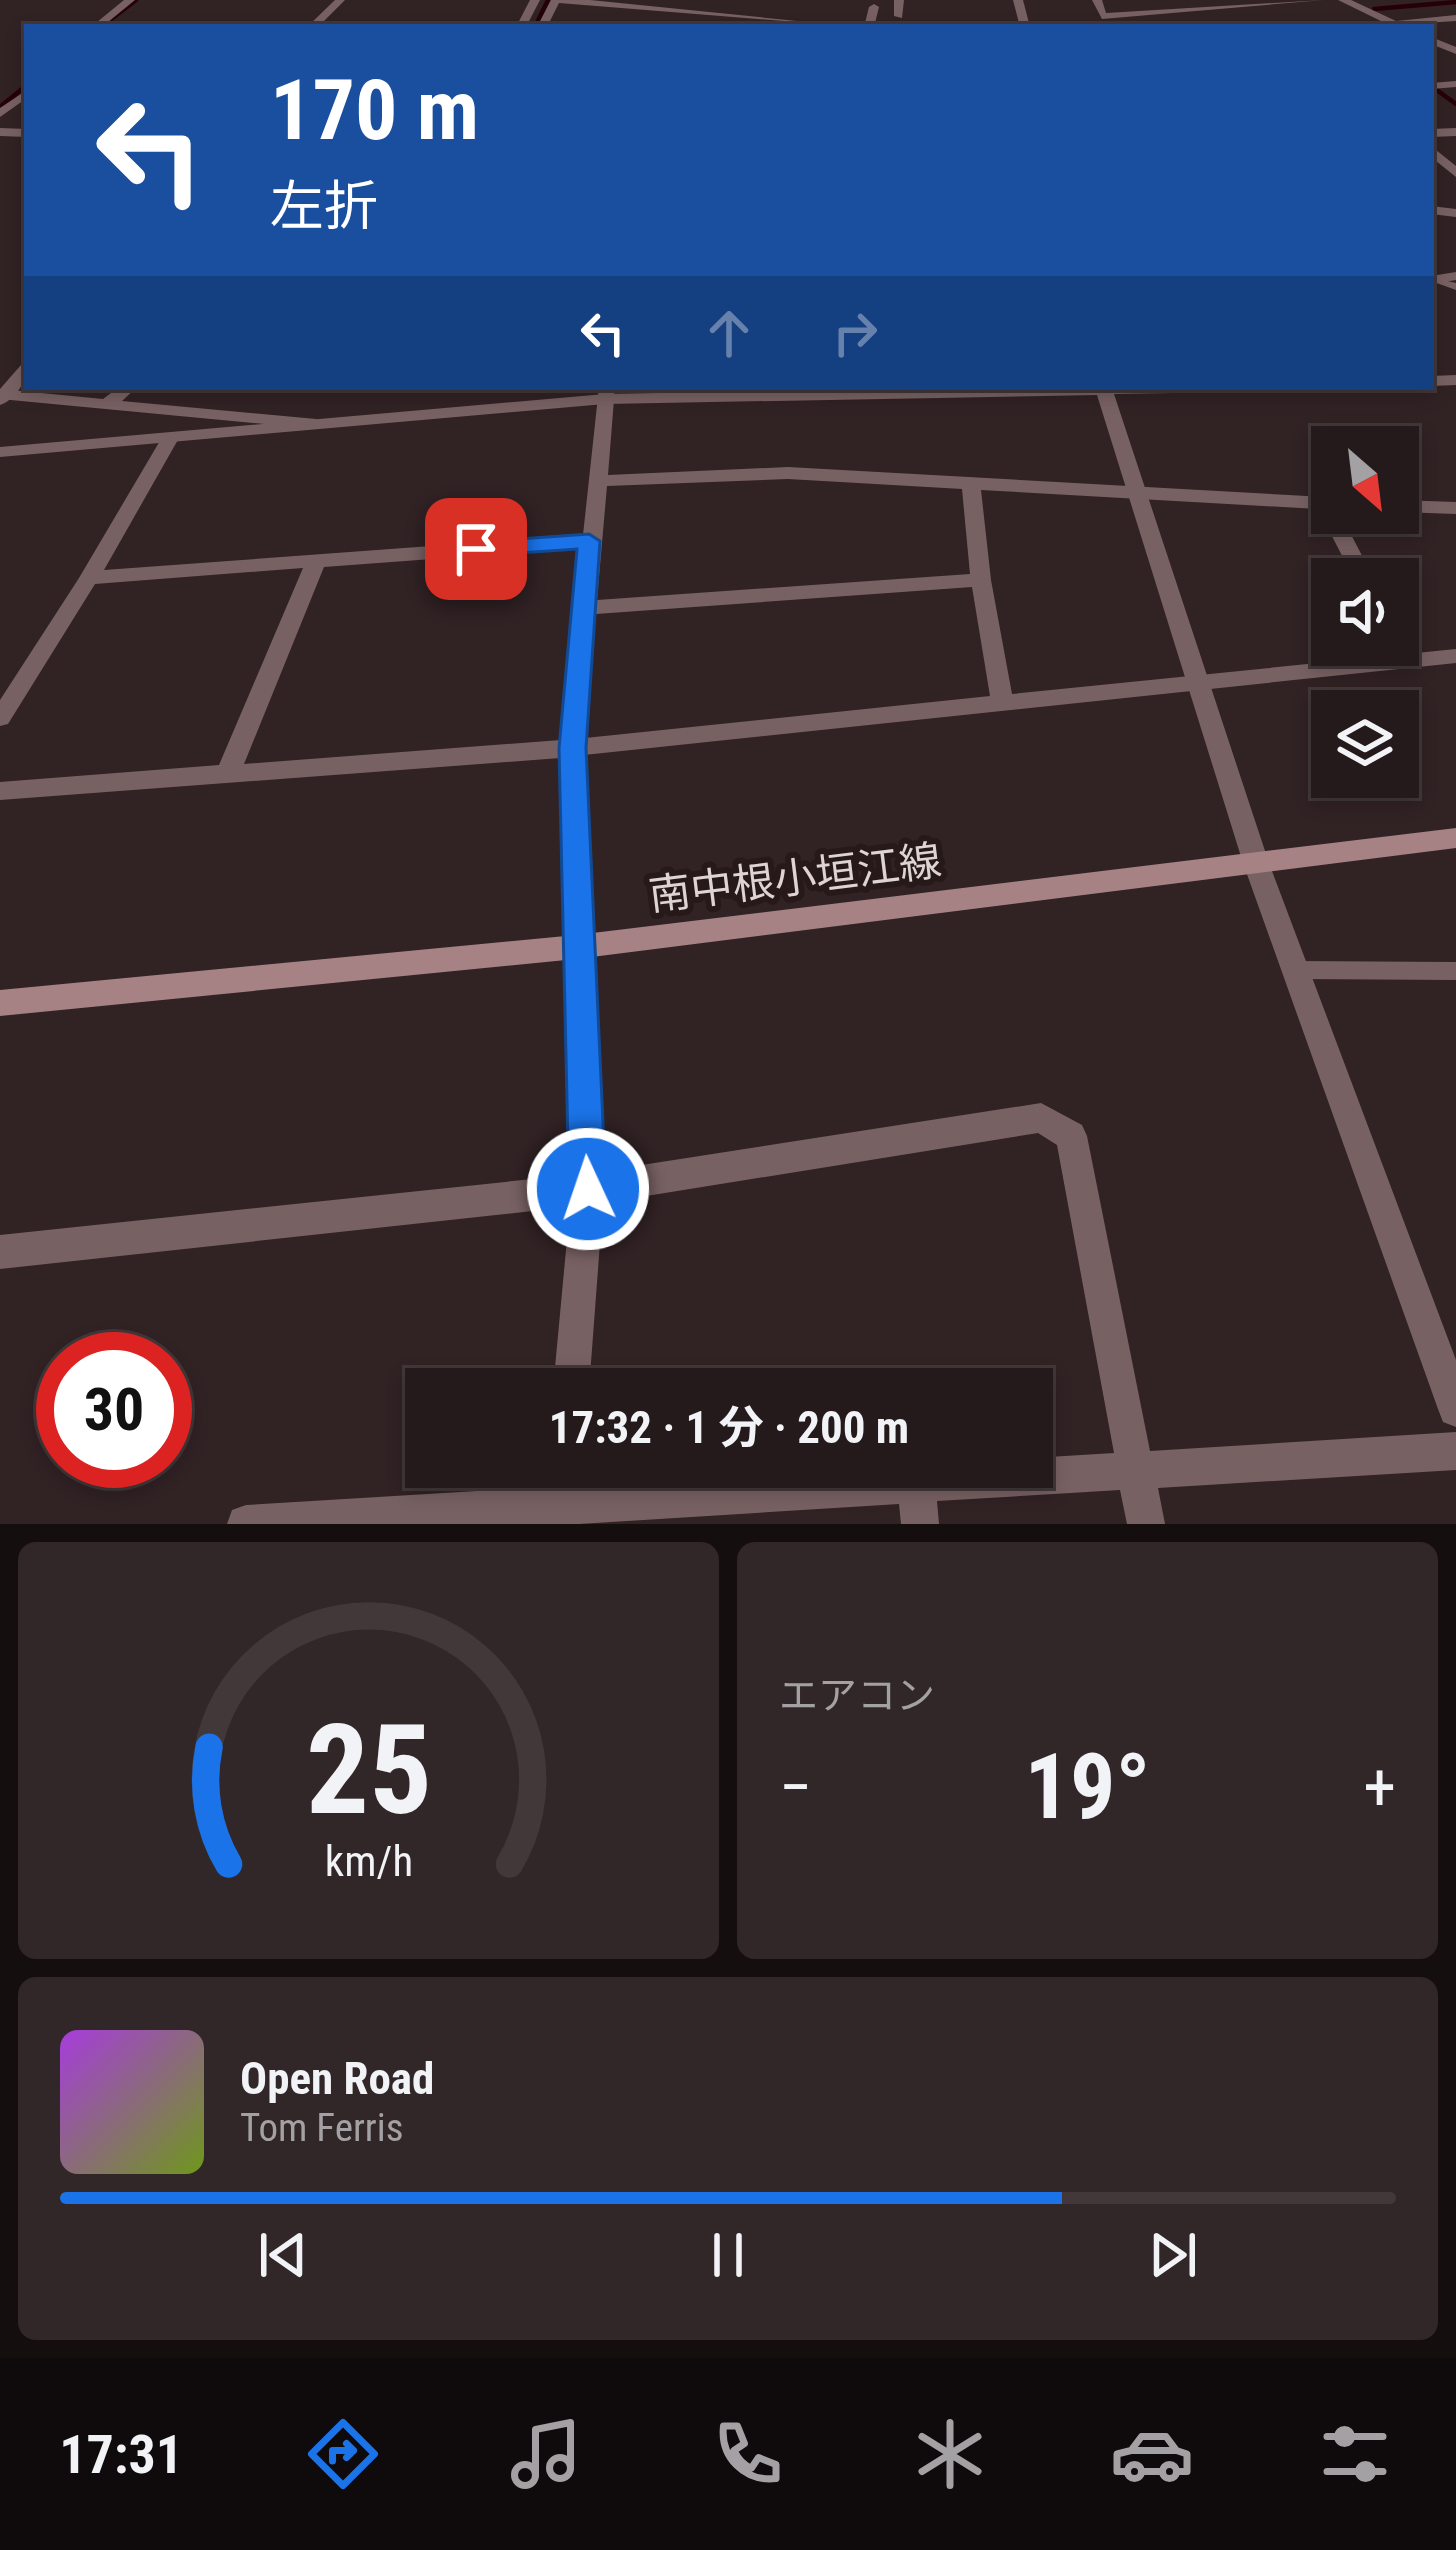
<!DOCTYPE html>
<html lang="ja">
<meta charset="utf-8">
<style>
:root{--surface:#251a1b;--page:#312728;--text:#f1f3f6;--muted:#a3a1a3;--line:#42383a;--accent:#1a73e8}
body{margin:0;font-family:"Roboto Condensed","Noto Sans JP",sans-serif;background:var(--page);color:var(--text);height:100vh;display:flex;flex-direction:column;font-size:45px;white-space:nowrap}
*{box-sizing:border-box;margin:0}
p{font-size:39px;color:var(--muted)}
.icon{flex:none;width:66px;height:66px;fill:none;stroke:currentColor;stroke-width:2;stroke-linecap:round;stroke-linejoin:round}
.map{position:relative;height:1524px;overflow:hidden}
.side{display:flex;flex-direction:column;gap:18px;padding:18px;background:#140e0f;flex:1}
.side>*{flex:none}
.hud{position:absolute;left:24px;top:24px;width:1410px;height:366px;border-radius:0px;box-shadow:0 6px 18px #0003,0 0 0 3px var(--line);background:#1a4fa0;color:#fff;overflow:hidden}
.needle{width:78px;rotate:152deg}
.fabs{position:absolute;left:1311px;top:426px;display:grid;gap:24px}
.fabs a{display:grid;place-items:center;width:108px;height:108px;border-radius:0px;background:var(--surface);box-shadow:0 6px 18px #0003,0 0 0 3px var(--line);font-size:60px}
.speed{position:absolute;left:36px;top:1332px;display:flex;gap:24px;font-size:60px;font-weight:700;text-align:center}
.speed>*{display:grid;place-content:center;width:156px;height:156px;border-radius:50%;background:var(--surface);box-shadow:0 6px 18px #0003,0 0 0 3px var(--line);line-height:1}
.speed .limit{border:18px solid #d22;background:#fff;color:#111}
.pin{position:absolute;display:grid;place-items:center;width:102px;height:102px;color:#fff;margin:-51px;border-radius:24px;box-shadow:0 6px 18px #0006}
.me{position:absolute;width:132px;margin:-66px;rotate:357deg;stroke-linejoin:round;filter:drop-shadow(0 0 9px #0008)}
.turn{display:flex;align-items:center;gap:42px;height:252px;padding:0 48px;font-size:54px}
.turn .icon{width:156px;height:156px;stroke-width:2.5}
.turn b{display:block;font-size:84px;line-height:102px}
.lanes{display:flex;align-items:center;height:114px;padding:0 48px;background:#0003;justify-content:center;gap:60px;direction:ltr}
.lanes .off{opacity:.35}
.big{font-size:90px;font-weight:700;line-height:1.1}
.side .card{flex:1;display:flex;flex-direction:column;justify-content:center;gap:18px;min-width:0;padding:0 42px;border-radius:18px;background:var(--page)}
.side .dial{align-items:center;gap:0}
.dial svg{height:312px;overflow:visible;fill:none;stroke:var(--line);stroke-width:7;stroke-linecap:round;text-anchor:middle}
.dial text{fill:var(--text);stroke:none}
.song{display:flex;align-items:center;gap:36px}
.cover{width:144px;height:144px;border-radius:18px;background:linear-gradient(135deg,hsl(280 70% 55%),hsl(80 70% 35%))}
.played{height:12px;border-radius:6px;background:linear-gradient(90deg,var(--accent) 75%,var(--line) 75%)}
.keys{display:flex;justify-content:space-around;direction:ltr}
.heat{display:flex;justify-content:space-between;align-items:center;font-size:66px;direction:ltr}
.side .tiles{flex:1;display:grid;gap:18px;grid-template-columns:1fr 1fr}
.card:last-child{grid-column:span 2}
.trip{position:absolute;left:405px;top:1368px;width:648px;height:120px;border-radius:0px;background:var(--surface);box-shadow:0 6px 18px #0003,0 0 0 3px var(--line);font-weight:700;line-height:120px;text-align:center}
.tabs{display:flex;height:192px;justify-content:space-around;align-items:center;background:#0f0a0b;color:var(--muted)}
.tabs .icon{width:84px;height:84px}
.tabs .current{color:var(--accent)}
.tabs b{font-size:54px;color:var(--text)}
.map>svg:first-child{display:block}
</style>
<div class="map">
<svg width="1456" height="1524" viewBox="0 0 1456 1524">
<rect width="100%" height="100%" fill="#312224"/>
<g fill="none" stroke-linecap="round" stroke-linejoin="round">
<g stroke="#250008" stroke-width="4.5">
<polyline points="1374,9 1456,2"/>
<polyline points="101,27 136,0"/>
<polyline points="535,27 548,0"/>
<polyline points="1431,86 1456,104"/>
<polyline points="0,107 27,85"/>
</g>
<g fill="#786163" fill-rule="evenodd">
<polygon points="1431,277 1456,283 1456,290 1431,281"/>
<polygon points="1295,961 1456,962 1456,980 1295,979 1288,976 1284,970 1288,964"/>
</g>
<g fill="#786163" fill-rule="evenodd">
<polygon points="124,0 135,0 102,27 91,27"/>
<polygon points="530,0 540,0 526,27 516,27"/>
<polygon points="551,0 590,0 857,27 559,3 547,27 537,27"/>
<polygon points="894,0 904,0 902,18 894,16"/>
<polygon points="1013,0 1023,0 1030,27 1020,27"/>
<polygon points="1092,0 1102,0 1106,13 1324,0 1102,19"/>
<polygon points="1338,0 1351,0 1396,21 1456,15 1456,21 1361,27 1383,22"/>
<polygon points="874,4 879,7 874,27 864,27 869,7"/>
<polygon points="1431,37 1456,47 1456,54 1431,44"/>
<polygon points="1456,81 1456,87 1431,89 1431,83"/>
<polygon points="27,90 27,98 0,117 0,108"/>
<polygon points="0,128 27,129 27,137 0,136"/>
<polygon points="1456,128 1456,136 1431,137 1431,129"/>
<polygon points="1431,146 1456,166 1456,177 1431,157"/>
<polygon points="1431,206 1456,209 1456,217 1431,214"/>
<polygon points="1456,272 1456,280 1431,284 1431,276"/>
<polygon points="119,387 137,387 122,401 316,419 325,424 316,429 0,399 0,389 103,399"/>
<path d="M599,387H615L608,475L788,467L1325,497L1332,498V513H1340L1374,579H1354L1318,509L981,490L991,580L1012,694L1456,649V663L584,755L603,1171L1041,1103L1082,1125L1087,1136L1150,1451L1456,1432V1470L1158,1488L1165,1524H1127L1120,1490L937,1501L939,1524H901L899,1504L579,1524H227L232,1510L246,1505L544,1487L546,1467H584L582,1485L876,1467H1032V1458L1114,1453L1057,1145L1038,1133L603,1203L589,1389H553L570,1207L0,1269V1235L571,1175L560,758L0,800V782L219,765L303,568L95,584L8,724L0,726V700L79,578L164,434L170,433L179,438L104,570L583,535ZM788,479L962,489L970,574L597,600L607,486ZM581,548L561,740L244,764L324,567ZM972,587L990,696L585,738L596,614Z"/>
<polygon points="1398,500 1456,502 1456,514 1398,512"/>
</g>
<g fill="#786163" fill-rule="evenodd">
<polygon points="335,0 345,0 318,27 307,27"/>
<path d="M27,363C27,380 17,399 0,405V389L21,365Z"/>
<polygon points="1456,375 1456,385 1431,386 1431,376"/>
<polygon points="968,387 1241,387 1233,392 1114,394 1269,863 1456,1360 1456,1427 1443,1422 1438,1409 1243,863 1097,395 605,404 0,457 0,447 605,394"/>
</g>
<polygon fill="#a68285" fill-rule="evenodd" points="1456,828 1456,848 576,959 0,1016 0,990 576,935"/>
</g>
<polygon fill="#1a73e8" stroke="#114b97" stroke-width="3" points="589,534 600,541 586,748 606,1189 601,1202 588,1207 575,1202 569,1189 559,748 577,549 476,556 465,549 476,542"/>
<g text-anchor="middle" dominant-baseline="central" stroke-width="12" stroke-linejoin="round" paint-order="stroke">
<g font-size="42" fill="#ded4d4" stroke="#27191a">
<text transform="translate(795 878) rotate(-7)">南中根小垣江線</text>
</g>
</g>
</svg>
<div class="fabs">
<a><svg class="needle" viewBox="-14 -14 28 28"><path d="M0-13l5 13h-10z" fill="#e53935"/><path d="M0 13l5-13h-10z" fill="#a3a1a3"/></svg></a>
<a><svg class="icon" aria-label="sound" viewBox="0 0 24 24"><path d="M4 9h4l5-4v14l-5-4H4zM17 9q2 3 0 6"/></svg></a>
<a><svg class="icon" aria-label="layers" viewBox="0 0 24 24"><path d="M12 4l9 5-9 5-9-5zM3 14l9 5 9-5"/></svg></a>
</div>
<div class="speed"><div class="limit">30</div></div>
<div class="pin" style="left:476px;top:549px;background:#d93025"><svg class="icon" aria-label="arrive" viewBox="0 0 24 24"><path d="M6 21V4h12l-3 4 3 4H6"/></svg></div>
<svg class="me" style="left:588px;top:1189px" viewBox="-20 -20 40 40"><circle r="17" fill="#1a73e8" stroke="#fff" stroke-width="3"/><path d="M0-11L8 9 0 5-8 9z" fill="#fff"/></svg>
<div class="trip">17:32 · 1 分 · 200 m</div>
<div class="hud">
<div class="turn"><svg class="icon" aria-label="left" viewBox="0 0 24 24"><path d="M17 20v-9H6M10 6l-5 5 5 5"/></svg><div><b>170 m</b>左折</div></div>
<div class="lanes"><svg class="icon" aria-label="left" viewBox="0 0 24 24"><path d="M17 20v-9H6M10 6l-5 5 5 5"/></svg><svg class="icon off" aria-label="ahead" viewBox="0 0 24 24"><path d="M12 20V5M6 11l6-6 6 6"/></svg><svg class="icon off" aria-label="right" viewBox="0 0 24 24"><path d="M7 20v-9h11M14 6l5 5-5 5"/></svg></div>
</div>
</div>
<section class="side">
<div class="tiles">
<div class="card dial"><svg viewBox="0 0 100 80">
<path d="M14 69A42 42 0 1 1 86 69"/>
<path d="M14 69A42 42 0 0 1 9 39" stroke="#1a73e8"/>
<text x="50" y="56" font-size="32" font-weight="700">25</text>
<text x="50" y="72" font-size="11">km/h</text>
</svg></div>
<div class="card"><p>エアコン</p>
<div class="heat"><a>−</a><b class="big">19°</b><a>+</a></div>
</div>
<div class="card">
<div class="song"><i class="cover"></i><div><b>Open Road</b><p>Tom Ferris</p></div></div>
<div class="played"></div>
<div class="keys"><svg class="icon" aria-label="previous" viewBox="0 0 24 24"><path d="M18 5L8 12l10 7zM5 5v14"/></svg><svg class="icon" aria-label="pause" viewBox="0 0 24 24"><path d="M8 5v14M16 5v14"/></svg><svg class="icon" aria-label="next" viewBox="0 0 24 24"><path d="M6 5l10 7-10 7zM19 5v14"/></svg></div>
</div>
</div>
</section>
<nav class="tabs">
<b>17:31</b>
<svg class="icon current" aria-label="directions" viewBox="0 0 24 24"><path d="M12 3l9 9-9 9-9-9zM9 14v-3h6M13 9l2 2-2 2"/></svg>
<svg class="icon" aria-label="music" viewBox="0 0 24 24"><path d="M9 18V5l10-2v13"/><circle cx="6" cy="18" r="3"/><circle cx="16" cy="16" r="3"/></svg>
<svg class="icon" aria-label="phone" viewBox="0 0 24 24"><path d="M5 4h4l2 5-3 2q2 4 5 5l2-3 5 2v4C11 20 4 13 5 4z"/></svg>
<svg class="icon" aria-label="climate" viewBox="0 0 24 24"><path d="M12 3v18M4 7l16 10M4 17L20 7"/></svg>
<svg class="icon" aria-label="car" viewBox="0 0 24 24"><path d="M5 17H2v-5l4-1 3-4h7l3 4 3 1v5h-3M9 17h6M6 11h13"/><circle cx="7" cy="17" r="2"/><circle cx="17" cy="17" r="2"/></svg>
<svg class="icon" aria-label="filters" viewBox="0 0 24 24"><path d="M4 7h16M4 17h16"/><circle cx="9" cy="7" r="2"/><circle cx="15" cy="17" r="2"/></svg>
</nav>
